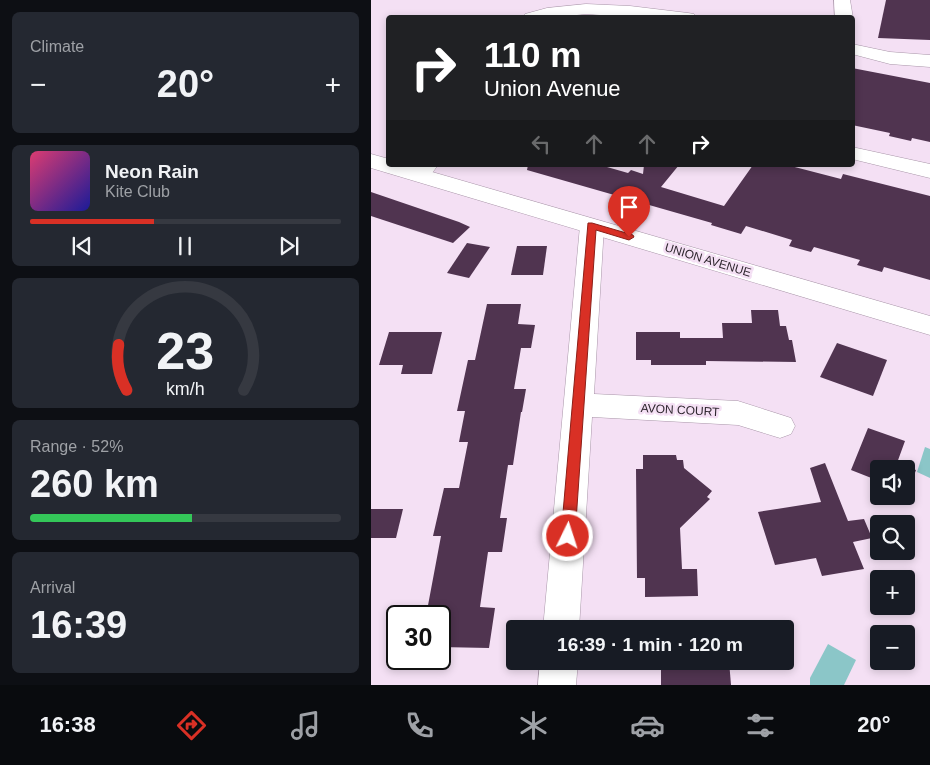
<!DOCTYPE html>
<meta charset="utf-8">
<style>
:root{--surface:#171b24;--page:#242831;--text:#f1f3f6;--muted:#9ea1a6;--line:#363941;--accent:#d93025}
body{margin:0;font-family:Arial,sans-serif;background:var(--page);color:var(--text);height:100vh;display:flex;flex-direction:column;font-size:19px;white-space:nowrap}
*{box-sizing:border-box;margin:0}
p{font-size:16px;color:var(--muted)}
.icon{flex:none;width:28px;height:28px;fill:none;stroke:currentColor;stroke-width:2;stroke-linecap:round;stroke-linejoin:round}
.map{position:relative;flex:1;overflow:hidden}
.drawer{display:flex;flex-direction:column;gap:12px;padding:12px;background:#0d0f14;width:371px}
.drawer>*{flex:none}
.hud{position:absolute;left:15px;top:15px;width:469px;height:152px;border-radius:5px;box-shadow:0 2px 8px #0003;background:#202124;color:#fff;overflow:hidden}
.fabs{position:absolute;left:499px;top:460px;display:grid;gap:10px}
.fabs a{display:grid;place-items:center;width:45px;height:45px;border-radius:5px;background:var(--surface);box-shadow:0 2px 8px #0003;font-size:25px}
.speed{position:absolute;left:15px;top:605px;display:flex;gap:10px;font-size:25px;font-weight:700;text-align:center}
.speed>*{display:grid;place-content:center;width:65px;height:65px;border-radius:50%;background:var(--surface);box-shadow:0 2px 8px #0003;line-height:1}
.speed .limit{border:2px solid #111;border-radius:8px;background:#fff;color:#111}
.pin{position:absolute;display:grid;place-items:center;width:42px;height:42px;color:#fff;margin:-51px -21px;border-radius:50% 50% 50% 0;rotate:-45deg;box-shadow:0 0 5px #0007}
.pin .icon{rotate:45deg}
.me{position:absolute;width:55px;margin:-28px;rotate:4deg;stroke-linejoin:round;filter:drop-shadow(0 0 4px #0008)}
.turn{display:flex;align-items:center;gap:18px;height:105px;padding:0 15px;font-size:22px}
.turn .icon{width:65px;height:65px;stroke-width:2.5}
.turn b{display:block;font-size:35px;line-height:42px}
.lanes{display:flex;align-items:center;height:48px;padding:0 15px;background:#0003;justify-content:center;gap:25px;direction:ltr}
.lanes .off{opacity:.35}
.big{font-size:38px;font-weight:700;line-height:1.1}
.drawer .tile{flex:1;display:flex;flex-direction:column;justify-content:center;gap:8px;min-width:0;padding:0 18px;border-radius:8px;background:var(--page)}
.drawer .dial{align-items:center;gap:0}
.dial svg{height:130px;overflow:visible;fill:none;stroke:var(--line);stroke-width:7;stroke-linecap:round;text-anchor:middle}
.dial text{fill:var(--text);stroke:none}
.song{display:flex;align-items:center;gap:15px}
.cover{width:60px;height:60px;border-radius:8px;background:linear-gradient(135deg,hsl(340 70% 55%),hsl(240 70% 35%))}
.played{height:5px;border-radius:2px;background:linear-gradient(90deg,var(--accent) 40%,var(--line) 40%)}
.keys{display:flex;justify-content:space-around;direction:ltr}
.heat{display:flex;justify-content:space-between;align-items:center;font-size:28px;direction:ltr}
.charge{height:8px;border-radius:4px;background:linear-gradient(90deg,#34c759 52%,var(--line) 0)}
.trip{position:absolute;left:135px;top:620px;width:288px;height:50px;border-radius:5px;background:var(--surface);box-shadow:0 2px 8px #0003;font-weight:700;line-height:50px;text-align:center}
.dock{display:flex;height:80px;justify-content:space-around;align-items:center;background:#090b0e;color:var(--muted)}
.dock .icon{width:35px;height:35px}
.dock .on{color:var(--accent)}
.dock b{font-size:22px;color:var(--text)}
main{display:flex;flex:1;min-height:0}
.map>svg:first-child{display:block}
</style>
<main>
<section class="drawer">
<div class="tile"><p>Climate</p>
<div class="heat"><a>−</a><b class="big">20°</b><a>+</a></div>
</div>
<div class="tile">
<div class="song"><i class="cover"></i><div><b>Neon Rain</b><p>Kite Club</p></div></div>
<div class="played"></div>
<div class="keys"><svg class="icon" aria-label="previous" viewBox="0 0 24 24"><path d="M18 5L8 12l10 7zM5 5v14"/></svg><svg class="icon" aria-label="pause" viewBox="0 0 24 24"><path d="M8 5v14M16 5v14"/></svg><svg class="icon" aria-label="next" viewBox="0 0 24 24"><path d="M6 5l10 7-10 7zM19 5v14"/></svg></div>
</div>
<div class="tile dial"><svg viewBox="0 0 100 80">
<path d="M14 69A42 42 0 1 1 86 69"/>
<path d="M14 69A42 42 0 0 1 9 41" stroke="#d93025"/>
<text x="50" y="56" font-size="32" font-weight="700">23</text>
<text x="50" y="72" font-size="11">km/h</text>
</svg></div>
<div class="tile"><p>Range · 52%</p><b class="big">260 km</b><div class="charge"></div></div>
<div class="tile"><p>Arrival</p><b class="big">16:39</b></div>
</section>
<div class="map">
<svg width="559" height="685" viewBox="0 0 559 685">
<rect width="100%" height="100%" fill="#f4e0f4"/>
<g fill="#8bc6c8">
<polygon points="554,447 559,449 559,478 546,472"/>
<polygon points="457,644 485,660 473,685 439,685 439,678"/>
</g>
<g fill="#503450">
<polygon points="515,0 559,0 559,40 507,38"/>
<polygon points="481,68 559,83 559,142 541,138 540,141 518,136 519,133 481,125"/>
<polygon points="157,165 229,165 257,173 260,170 272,174 273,165 308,165 290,187 353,206 382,165 416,165 470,179 472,174 559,196 559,280 513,267 511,272 486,265 489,260 443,247 440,252 418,246 421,240 375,226 370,234 340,225 341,223 156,170"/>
<polygon points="0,192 88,222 99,227 82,243 0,216"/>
<polygon points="96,243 119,247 98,278 76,273"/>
<polygon points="146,246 176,246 172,275 140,275"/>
<polygon points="116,304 150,304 147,324 164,325 160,348 150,348 143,389 155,389 151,412 150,412 142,465 137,465 129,518 136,518 131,552 117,552 109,607 124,608 118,648 69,647 69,616 55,616 70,536 62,536 73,488 88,488 97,442 88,442 94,411 86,411 97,360 104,360"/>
<polygon points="380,310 407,310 409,326 415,326 418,340 421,340 425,362 335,361 335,365 280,365 280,360 265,360 265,332 309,332 309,338 352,338 351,323 381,323"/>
<polygon points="18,332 71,332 61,374 30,374 32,365 8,365"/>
<polygon points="466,343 516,360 502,396 449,377"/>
<polygon points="497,428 534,441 526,463 545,470 537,492 535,492 535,469 508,469 508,481 480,470"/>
<polygon points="272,455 305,455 306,460 312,460 313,468 341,491 336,497 339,499 309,528 311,569 326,569 327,596 274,597 274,578 266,578 265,469 272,469"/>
<polygon points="454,463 477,521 493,519 501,538 482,542 493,569 451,576 445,558 404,565 387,512 450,502 439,468"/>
<polygon points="0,509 32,509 25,538 0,538"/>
<polygon points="290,661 358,661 360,685 290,685"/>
</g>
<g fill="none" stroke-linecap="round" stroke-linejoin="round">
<defs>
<g id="minor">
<polygon points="463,0 479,0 482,18 464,18"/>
<polygon points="215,4 259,6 317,13 323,14 325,18 271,18 215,14 178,18 152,18 154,14 176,8"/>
<polygon points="481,44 519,52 559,55 559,67 519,64 481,54"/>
<polygon points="481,147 559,164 559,178 481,159"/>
<path d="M45,165H67C59,176 55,182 41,179L38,174Z"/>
<polygon points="221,219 229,221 233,226 223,394 367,401 420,418 424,426 420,434 409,438 367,425 221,417 208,629 172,629 209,226 213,221"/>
<polygon points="169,661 207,661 205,685 167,685"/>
</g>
<polygon id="major" points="0,154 18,159 18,165 37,165 559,316 559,335 0,168"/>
</defs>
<use href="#minor" stroke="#a996a9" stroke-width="1"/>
<use href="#major" stroke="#a996a9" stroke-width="1"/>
<use href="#minor" fill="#fff" fill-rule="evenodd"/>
<use href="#major" fill="#fff" fill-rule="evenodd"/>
</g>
<polygon fill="#d93025" stroke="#8d1f18" points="217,223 221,223 262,235 263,237 258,240 225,230 204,536 202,540 197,542 192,540 190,536"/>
<g text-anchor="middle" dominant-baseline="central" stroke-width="5" stroke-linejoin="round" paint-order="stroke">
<g font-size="12" fill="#2d252d" stroke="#f4e0f4">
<text transform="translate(337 260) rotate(17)">UNION AVENUE</text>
<text transform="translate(309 410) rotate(3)">AVON COURT</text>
</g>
</g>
</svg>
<div class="fabs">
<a><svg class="icon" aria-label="sound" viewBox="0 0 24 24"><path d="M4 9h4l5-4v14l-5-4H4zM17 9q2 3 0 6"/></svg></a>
<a><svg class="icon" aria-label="search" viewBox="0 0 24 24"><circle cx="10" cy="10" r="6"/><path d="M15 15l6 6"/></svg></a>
<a>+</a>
<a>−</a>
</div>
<div class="speed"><div class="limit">30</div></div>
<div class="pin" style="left:258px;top:237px;background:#d93025"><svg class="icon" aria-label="arrive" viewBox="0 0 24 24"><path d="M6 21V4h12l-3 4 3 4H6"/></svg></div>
<svg class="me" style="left:197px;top:536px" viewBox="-20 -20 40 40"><circle r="17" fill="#d93025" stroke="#fff" stroke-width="3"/><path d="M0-11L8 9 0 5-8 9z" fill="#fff"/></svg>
<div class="trip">16:39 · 1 min · 120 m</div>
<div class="hud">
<div class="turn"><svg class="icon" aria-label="right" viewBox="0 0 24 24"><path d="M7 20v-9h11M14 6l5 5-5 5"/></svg><div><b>110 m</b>Union Avenue</div></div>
<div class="lanes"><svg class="icon off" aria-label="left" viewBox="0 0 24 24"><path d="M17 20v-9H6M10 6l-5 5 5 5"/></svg><svg class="icon off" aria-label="ahead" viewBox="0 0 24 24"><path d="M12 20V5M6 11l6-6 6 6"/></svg><svg class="icon off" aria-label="ahead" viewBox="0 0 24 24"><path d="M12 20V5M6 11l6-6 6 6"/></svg><svg class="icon" aria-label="right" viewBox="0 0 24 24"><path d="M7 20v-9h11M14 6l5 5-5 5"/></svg></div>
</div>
</div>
</main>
<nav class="dock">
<b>16:38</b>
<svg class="icon on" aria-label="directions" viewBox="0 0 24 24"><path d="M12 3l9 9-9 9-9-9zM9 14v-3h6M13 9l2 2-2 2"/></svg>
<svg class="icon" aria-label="music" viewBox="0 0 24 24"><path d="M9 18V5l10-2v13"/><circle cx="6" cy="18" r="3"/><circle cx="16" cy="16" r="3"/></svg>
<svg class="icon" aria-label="phone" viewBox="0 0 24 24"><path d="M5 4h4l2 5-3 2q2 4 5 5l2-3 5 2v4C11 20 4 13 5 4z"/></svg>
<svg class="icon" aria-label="climate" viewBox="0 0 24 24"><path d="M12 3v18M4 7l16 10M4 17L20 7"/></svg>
<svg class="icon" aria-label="car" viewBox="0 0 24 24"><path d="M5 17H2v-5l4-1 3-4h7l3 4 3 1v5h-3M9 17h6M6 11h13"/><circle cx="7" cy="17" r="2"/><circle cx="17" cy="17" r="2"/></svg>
<svg class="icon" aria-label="filters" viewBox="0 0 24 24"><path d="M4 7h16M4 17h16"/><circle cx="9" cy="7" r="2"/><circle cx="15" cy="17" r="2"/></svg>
<b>20°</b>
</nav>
